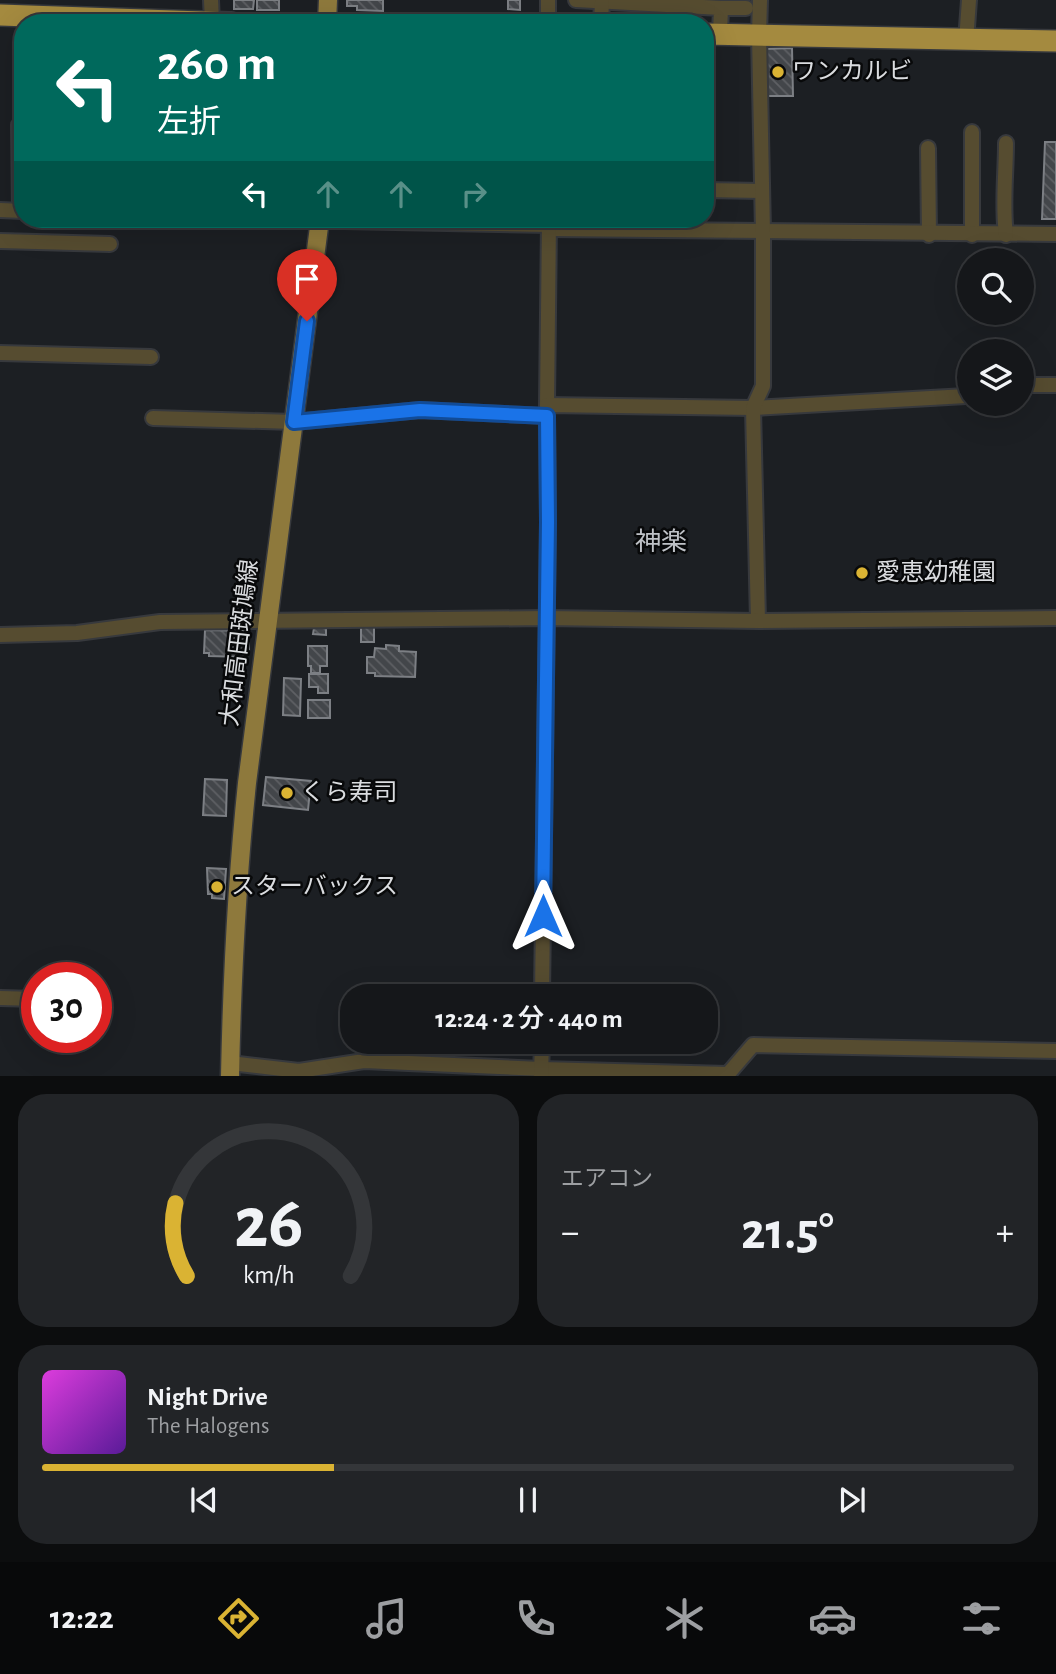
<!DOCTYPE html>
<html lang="ja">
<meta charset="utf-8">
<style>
:root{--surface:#15171a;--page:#222427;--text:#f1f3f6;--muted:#9d9fa2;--line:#343639;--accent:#dab333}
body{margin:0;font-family:"Alegreya Sans","Noto Sans JP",sans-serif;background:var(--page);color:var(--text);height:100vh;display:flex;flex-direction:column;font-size:26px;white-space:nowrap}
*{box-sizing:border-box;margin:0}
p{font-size:23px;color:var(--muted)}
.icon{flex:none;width:38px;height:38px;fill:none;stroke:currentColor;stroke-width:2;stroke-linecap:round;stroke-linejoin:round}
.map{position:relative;height:1076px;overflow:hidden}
.side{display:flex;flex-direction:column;gap:18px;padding:18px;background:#0c0d0e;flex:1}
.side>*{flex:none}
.hud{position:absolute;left:14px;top:14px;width:700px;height:214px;border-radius:28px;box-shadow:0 7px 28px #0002,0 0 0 2px var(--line);background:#00695c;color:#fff;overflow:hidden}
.tools{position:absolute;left:957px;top:248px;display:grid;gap:14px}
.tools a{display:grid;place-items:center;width:77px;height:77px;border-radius:50%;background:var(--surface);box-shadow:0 7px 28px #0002,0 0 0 2px var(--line);font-size:35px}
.speed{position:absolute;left:21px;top:962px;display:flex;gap:14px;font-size:35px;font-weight:700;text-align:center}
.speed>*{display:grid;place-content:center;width:91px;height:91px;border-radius:50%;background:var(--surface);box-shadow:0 7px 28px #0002,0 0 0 2px var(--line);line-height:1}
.speed .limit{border:10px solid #d22;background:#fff;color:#111}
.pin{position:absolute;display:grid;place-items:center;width:60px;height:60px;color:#fff;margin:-72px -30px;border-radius:50% 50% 50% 0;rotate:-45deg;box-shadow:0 0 7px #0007}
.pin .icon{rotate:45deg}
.me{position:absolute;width:77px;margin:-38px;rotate:0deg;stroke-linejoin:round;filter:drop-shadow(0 0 5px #0008)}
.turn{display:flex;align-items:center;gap:24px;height:147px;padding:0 28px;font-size:32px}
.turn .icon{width:91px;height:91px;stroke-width:2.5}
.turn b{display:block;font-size:49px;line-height:60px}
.lanes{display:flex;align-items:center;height:66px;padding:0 28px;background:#0003;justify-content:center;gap:35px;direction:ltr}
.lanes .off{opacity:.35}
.big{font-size:52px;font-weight:600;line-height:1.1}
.side .card{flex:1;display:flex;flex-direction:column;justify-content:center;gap:10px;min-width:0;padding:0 24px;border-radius:28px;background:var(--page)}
.side .dial{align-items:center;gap:0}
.dial svg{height:182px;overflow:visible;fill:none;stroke:var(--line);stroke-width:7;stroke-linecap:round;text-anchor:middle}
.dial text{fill:var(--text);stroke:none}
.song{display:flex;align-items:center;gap:21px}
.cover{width:84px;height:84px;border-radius:10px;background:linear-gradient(135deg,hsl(300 70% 55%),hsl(270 70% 35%))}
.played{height:7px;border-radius:4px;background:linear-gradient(90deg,var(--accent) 30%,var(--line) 30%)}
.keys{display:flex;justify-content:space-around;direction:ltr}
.heat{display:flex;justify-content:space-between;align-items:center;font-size:38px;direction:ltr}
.side .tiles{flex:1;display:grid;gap:18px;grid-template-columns:1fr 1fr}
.card:last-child{grid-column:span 2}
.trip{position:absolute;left:340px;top:984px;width:378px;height:70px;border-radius:28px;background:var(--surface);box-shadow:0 7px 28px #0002,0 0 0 2px var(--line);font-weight:600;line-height:70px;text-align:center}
.menu{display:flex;height:112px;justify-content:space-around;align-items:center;background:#08090a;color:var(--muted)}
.menu .icon{width:49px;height:49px}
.menu .active{color:var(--accent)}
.menu b{font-size:32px;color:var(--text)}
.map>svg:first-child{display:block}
</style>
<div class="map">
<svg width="1056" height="1076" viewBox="0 0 1056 1076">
<defs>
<pattern id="building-back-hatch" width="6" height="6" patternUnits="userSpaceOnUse" patternTransform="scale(1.75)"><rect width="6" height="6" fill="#43464a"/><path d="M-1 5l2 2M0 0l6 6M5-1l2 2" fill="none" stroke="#5e6064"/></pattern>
</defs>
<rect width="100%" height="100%" fill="#1c1f23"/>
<g fill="url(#building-back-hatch)" stroke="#7c7f84" stroke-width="2">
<polygon points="234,0 254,0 253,9 234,9"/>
<rect x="257" y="0" width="22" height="10"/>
<polygon points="347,0 383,0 383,11 357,10 357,6 347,6"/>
<polygon points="508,0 520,0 520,10 508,9"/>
<polygon points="792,48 793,96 765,96 764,49"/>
<polygon points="1045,142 1056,142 1056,219 1042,219"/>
<rect x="361" y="625" width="13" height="17"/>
<polygon points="314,628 326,628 326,635 313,634"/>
<polygon points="205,630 249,631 249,653 243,653 243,657 209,656 209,653 204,653"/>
<polygon points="386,645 399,646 399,651 416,652 415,677 375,676 375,673 367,673 367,657 374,657 375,648 386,649"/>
<polygon points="308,646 327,646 327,666 320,666 320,673 311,673 311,666 308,666"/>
<polygon points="309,674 328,674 328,693 318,693 318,687 309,687"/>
<polygon points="284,678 301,679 300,716 283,715"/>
<rect x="308" y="700" width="22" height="18"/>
<polygon points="266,777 311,781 308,810 263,805"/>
<polygon points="205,779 227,780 226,816 203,815"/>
<polygon points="207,868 226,869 224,899 212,898 212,894 208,894"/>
</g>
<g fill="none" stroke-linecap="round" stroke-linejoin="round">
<defs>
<g id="minor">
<polyline points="211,0 212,22"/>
<polyline points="576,0 721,8 720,34"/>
<polyline points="721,8 746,8"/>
<polyline points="548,23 548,0"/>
<polyline points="601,23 602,2"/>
<polyline points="966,41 969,0"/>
<polyline points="19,125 20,210"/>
<polyline points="972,132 972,235"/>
<polyline points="928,148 929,235"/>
<polyline points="705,190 762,191"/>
<polyline points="0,210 23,211"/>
<polyline points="240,219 549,225"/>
<polyline points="549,229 1056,234"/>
<path d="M1006,235C1002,205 1006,174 1006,143"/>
<polyline points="0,241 110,244"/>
<polyline points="0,353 151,357"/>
<polyline points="1022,385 1056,385"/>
<polyline points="547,405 549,221"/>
<polyline points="153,418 294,422 420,410 547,416 547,405 753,408 966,396 970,394"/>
<polyline points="758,621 753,408 763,386 763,232 759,35 760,0"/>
<polyline points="0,635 77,633 160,622 545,618 758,621 1056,618"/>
<polyline points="542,996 548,522 547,416"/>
<polyline points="0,998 37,999"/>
<polyline points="96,1002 98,1002"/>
<polyline points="230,1063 299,1071 364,1061 541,1069 728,1074 753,1045 1056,1051"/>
<polyline points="541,1076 542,1041"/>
</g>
<g id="major">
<polyline points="327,23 328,0"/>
<path d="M230,1076C232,978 237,880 247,783L320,219"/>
</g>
<g id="highway">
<polyline points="0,15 231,23"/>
<polyline points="705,34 1056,41"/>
</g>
</defs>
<use href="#minor" stroke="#37393d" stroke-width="18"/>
<use href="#major" stroke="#37393d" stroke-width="21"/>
<use href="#highway" stroke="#37393d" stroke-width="24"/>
<use href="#minor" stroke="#564c30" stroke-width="14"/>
<use href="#major" stroke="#8e793c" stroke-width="18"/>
<use href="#highway" stroke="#a48a3f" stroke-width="21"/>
</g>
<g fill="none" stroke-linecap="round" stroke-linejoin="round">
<defs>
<polyline id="route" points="307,321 294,422 420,410 547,416 548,522 543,916"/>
</defs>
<use href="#route" stroke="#114b97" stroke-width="18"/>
<use href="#route" stroke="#1a73e8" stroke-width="12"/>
</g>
<g fill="#dab333" stroke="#08090a" stroke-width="2.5">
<circle cx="778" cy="72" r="7"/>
<circle cx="862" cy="573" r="7"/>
<circle cx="287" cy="793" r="7"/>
<circle cx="217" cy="887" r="7"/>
</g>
<g text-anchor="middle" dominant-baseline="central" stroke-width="5" stroke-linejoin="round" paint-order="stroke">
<g font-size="24" fill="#dadcdf" stroke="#08090a" text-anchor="start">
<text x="792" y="72">ワンカルビ</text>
<text x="876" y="573">愛恵幼稚園</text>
<text x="301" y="793">くら寿司</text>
<text x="231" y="887">スターバックス</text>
</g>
<g font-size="24" fill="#dadcdf" stroke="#08090a">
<text transform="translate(240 643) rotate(-83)">大和高田斑鳩線</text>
</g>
<g font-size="26" fill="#bec1c6" stroke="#08090a">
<text x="661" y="542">神楽</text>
</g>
</g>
</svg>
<div class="tools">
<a><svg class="icon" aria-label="search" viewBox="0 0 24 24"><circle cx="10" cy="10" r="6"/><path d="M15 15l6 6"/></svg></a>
<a><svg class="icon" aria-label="layers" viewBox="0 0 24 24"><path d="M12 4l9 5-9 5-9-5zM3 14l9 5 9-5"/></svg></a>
</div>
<div class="speed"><div class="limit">30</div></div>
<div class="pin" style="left:307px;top:321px;background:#d93025"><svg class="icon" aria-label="arrive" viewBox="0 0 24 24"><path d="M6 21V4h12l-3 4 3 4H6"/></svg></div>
<svg class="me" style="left:543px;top:916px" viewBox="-20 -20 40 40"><path d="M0-17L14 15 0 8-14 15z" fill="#1a73e8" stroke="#fff" stroke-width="4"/></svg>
<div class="trip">12:24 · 2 分 · 440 m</div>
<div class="hud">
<div class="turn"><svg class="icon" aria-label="left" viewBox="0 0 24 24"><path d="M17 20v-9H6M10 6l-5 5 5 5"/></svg><div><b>260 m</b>左折</div></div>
<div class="lanes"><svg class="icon" aria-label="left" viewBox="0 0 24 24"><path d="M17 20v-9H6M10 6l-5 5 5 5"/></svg><svg class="icon off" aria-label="ahead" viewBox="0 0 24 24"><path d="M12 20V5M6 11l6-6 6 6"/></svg><svg class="icon off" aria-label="ahead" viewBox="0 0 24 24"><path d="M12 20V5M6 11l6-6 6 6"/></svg><svg class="icon off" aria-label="right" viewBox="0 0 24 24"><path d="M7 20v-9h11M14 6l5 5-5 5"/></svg></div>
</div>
</div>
<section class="side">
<div class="tiles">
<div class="card dial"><svg viewBox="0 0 100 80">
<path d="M14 69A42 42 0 1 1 86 69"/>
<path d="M14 69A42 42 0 0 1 9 37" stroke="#dab333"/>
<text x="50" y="56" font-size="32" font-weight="700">26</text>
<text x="50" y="72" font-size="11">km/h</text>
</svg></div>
<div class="card"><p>エアコン</p>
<div class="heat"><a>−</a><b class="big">21.5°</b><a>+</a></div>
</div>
<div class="card">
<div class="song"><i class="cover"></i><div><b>Night Drive</b><p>The Halogens</p></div></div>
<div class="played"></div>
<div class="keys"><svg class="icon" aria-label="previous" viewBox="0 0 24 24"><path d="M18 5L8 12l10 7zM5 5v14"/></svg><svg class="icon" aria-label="pause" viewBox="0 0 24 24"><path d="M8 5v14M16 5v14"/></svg><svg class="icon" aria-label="next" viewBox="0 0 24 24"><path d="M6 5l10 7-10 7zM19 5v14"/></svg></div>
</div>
</div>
</section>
<nav class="menu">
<b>12:22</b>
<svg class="icon active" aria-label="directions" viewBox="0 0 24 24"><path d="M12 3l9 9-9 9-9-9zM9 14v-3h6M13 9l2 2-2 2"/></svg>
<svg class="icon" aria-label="music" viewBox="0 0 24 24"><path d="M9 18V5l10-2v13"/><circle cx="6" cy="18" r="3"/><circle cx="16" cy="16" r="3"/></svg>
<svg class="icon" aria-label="phone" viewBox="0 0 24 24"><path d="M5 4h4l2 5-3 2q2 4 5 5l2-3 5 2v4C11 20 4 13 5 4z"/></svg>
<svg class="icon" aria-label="climate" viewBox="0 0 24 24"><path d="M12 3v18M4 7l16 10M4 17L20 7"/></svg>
<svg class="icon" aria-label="car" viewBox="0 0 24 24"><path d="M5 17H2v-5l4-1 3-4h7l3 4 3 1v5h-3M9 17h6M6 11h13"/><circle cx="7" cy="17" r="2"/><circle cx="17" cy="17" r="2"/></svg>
<svg class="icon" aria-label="filters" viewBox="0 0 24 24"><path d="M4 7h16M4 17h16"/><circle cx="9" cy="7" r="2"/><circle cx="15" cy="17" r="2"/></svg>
</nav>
